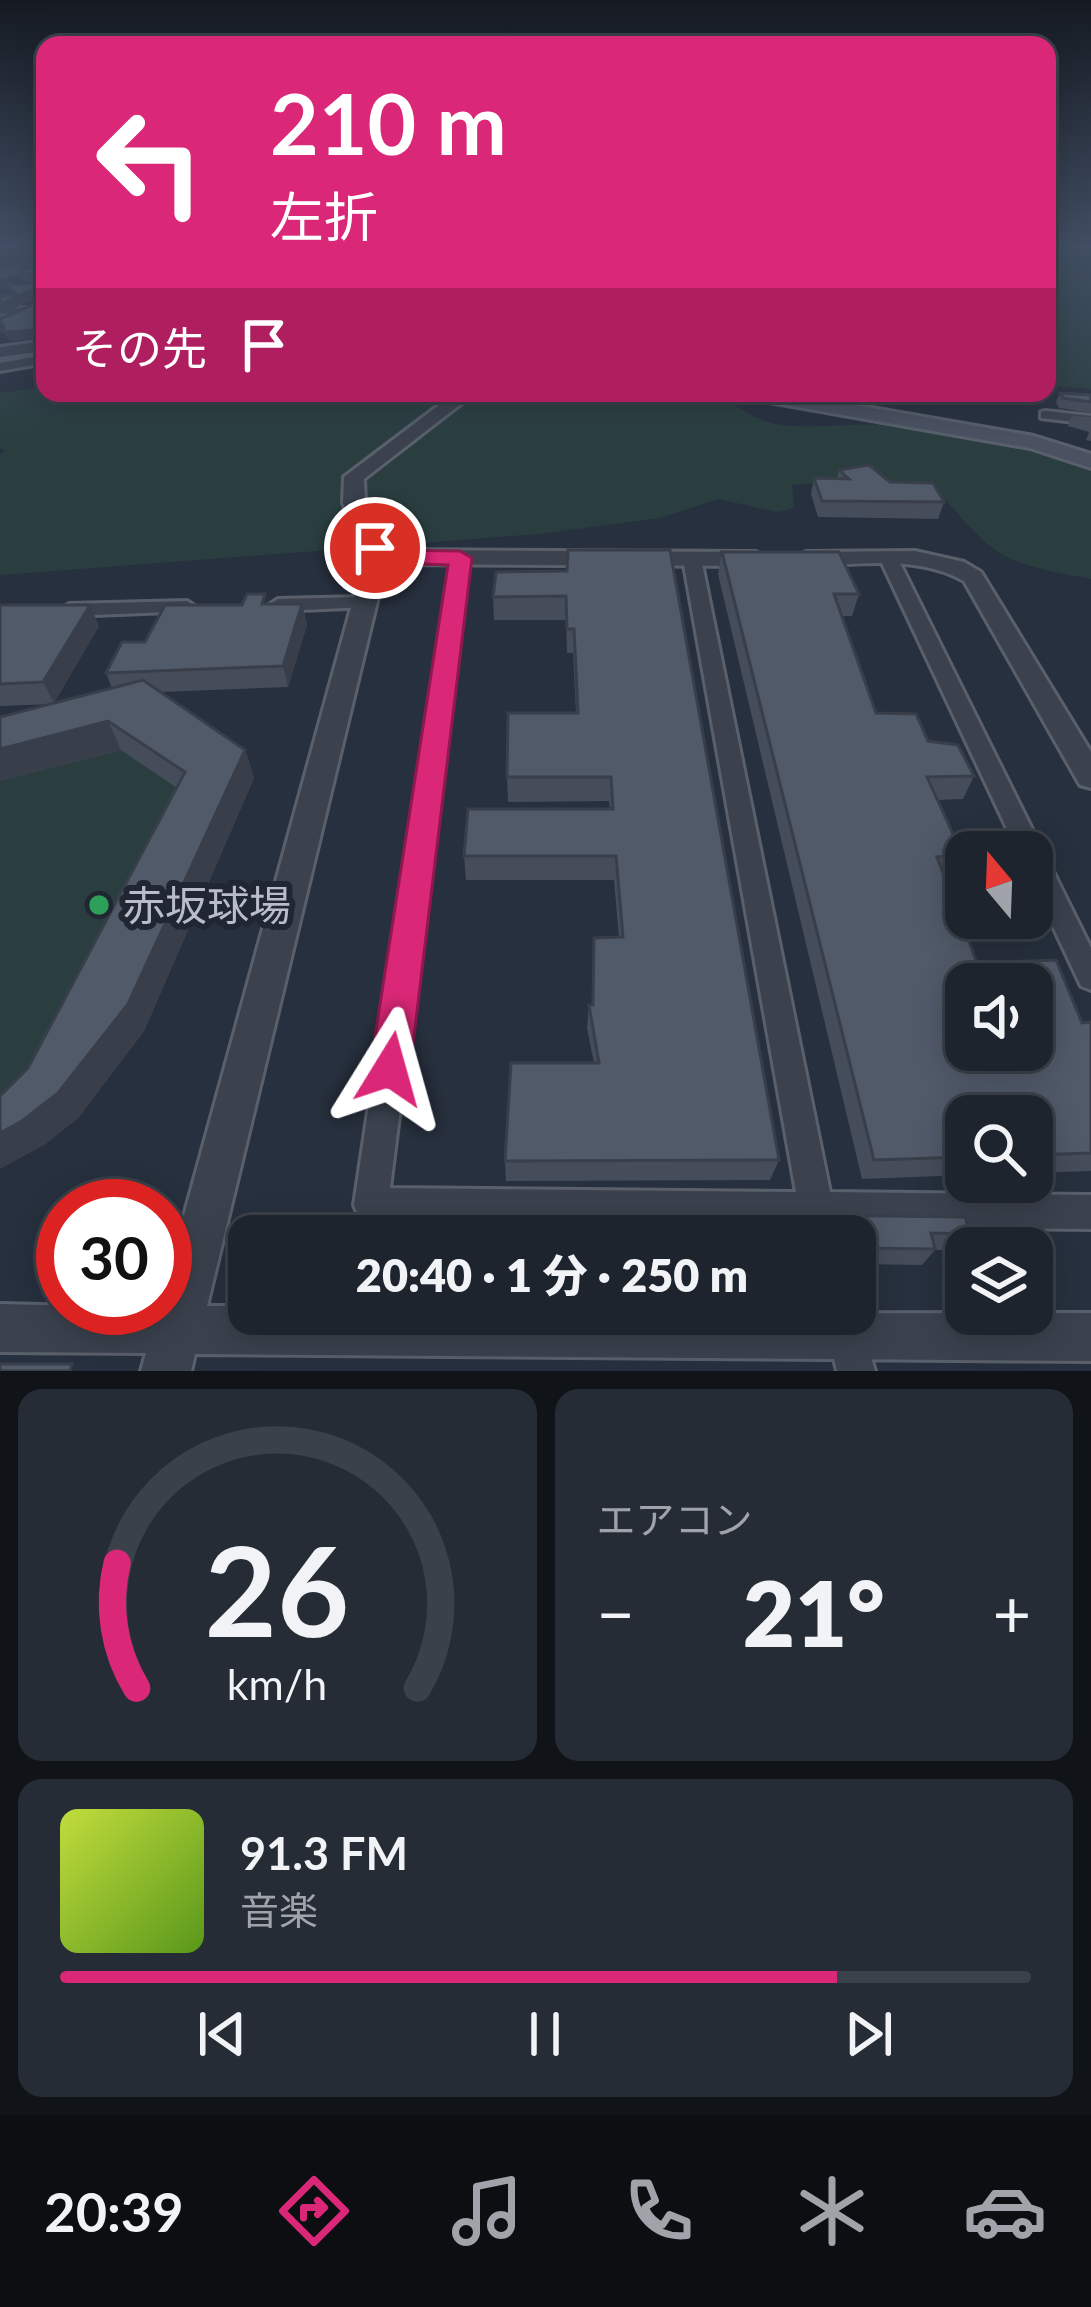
<!DOCTYPE html>
<html lang="ja">
<meta charset="utf-8">
<style>
:root{--surface:#1d242e;--page:#252c36;--text:#f1f3f6;--muted:#a0a4aa;--line:#3b414a;--accent:#db2777}
body{margin:0;font-family:Lato,"Noto Sans JP",sans-serif;background:var(--page);color:var(--text);height:100vh;display:flex;flex-direction:column;font-size:45px;white-space:nowrap}
*{box-sizing:border-box;margin:0}
p{font-size:39px;color:var(--muted)}
.icon{flex:none;width:66px;height:66px;fill:none;stroke:currentColor;stroke-width:2;stroke-linecap:round;stroke-linejoin:round}
.map{position:relative;height:1371px;overflow:hidden}
.sheet{display:flex;flex-direction:column;gap:18px;padding:18px;background:#101419;flex:1}
.sheet>*{flex:none}
.hud{position:absolute;left:36px;top:36px;width:1020px;height:366px;border-radius:24px;box-shadow:0 6px 30px #0003,0 0 0 3px var(--line);background:#db2777;color:#fff;overflow:hidden}
.needle{width:78px;rotate:341deg}
.controls{position:absolute;left:945px;top:831px;display:grid;gap:24px}
.controls a{display:grid;place-items:center;width:108px;height:108px;border-radius:24px;background:var(--surface);box-shadow:0 6px 30px #0003,0 0 0 3px var(--line);font-size:60px}
.speed{position:absolute;left:36px;top:1179px;display:flex;gap:24px;font-size:60px;font-weight:700;text-align:center}
.speed>*{display:grid;place-content:center;width:156px;height:156px;border-radius:50%;background:var(--surface);box-shadow:0 6px 30px #0003,0 0 0 3px var(--line);line-height:1}
.speed .limit{border:18px solid #d22;background:#fff;color:#111}
.pin{position:absolute;display:grid;place-items:center;width:102px;height:102px;color:#fff;margin:-51px;border:6px solid #fff;border-radius:50%;box-shadow:0 3px 12px #0007}
.me{position:absolute;width:132px;margin:-66px;rotate:8deg;stroke-linejoin:round;filter:drop-shadow(0 0 9px #0008)}
.turn{display:flex;align-items:center;gap:42px;height:252px;padding:0 36px;font-size:54px}
.turn .icon{width:156px;height:156px;stroke-width:2.5}
.turn b{display:block;font-size:84px;line-height:102px}
.then{display:flex;align-items:center;height:114px;padding:0 36px;background:#0003;gap:24px;font-size:45px}
.big{font-size:90px;font-weight:800;line-height:1.1}
.sheet .tile{flex:1;display:flex;flex-direction:column;justify-content:center;gap:18px;min-width:0;padding:0 42px;border-radius:24px;background:var(--page)}
.sheet .dial{align-items:center;gap:0}
.dial svg{height:312px;overflow:visible;fill:none;stroke:var(--line);stroke-width:7;stroke-linecap:round;text-anchor:middle}
.dial text{fill:var(--text);stroke:none}
.song{display:flex;align-items:center;gap:36px}
.cover{width:144px;height:144px;border-radius:18px;background:linear-gradient(135deg,hsl(70 70% 55%),hsl(90 70% 35%))}
.played{height:12px;border-radius:6px;background:linear-gradient(90deg,var(--accent) 80%,var(--line) 80%)}
.keys{display:flex;justify-content:space-around;direction:ltr}
.heat{display:flex;justify-content:space-between;align-items:center;font-size:66px;direction:ltr}
.sheet .tiles{flex:1;display:grid;gap:18px;grid-template-columns:1fr 1fr}
.tile:last-child{grid-column:span 2}
.trip{position:absolute;left:228px;top:1215px;width:648px;height:120px;border-radius:24px;background:var(--surface);box-shadow:0 6px 30px #0003,0 0 0 3px var(--line);font-weight:800;line-height:120px;text-align:center}
.tabs{display:flex;height:192px;justify-content:space-around;align-items:center;background:#0c0e12;color:var(--muted)}
.tabs .icon{width:84px;height:84px}
.tabs .active{color:var(--accent)}
.tabs b{font-size:54px;color:var(--text)}
.map>svg:first-child{display:block}
</style>
<div class="map">
<svg width="1091" height="1371" viewBox="0 0 1091 1371">
<rect width="100%" height="100%" fill="#27303e"/>
<g fill="#2a3e40">
<polygon points="1047,248 1091,248 1091,389 1047,385"/>
<path d="M45,387V393H698C731,396 748,420 781,425C815,429 850,423 883,425C943,430 1037,443 1091,468V579C995,561 998,559 934,487L863,479L792,485L794,508L778,512L718,499L660,518L539,534L0,575V454L5,451L0,447V393Z"/>
<polygon points="154,708 254,778 144,1031 78,1118 0,1169 0,748"/>
</g>
<g fill="none" stroke-linecap="round" stroke-linejoin="round">
<polygon fill="#3f4d65" fill-rule="evenodd" points="45,260 45,270 0,279 0,269"/>
<defs>
<g id="minor">
<polygon points="0,308 28,308 34,311 28,314 0,314"/>
<polygon points="45,355 45,363 0,371 0,363"/>
<polygon points="1046,411 1091,416 1091,424 1041,418 1041,412"/>
<polygon points="460,553 469,558 390,1188 796,1192 683,559 692,554 701,559 830,1192 1091,1195 1091,1229 371,1222 359,1217 354,1205 451,558"/>
<polygon points="889,554 898,559 1091,948 1091,990 1081,986 1032,882 1032,852 1018,852 880,559"/>
<polygon points="362,597 371,603 369,607 278,611 269,605 278,599"/>
<polygon points="187,601 196,607 194,611 69,616 59,610 69,604"/>
<polygon points="848,1318 861,1324 875,1371 837,1371 829,1337 835,1324"/>
</g>
<g id="tertiary">
<polygon points="45,341 45,351 0,357 0,347"/>
<polygon points="455,393 475,393 364,479 365,503 385,550 756,552 767,559 756,566 386,564 207,1306 249,1306 249,1314 1091,1313 1091,1361 195,1354 191,1371 141,1371 146,1353 0,1352 0,1304 165,1308 165,1285 365,557 343,503 344,477"/>
<path d="M915,551L964,562L981,572L1091,752V788L1080,785L964,581C916,554 859,565 806,566L795,559L806,552Z"/>
</g>
<polygon id="secondary" points="742,393 786,393 1034,436 1091,454 1091,468 1030,448 752,399"/>
</defs>
<use href="#minor" stroke="#59606c" stroke-width="6"/>
<use href="#tertiary" stroke="#59606c" stroke-width="6"/>
<use href="#secondary" stroke="#59606c" stroke-width="6"/>
<use href="#minor" fill="#3b424e" fill-rule="evenodd"/>
<use href="#tertiary" fill="#3b424e" fill-rule="evenodd"/>
<use href="#secondary" fill="#4a5161" fill-rule="evenodd"/>
</g>
<g fill="#464d5a">
<polygon points="45,257 45,338 9,341 5,333 44,300 44,295 0,314 13,295 8,285 31,283 22,280 19,271 24,270 22,265"/>
<polygon points="824,393 874,393 872,403 825,395"/>
<polygon points="1060,393 1091,395 1091,413 1059,408 1056,402"/>
<polygon points="1072,416 1091,417 1091,441 1086,440 1089,432 1068,426"/>
<polygon points="839,470 890,482 944,502 938,519 818,517 811,494 814,478 837,478"/>
<polygon points="722,552 859,594 852,616 841,616 876,713 928,741 974,776 963,799 937,800 963,856 952,879 945,879 977,963 1082,1023 1091,1022 1091,1171 1032,1173 1032,1116 966,1116 966,1175 862,1179 718,574"/>
<polygon points="567,571 779,1160 770,1180 506,1181 505,1161 594,1063 587,1028 589,1005 592,1005 594,938 619,937 614,880 466,880 464,856 610,809 609,801 508,802 507,777 576,713 573,653 567,653 566,620 494,620 493,597"/>
<polygon points="268,604 302,604 307,625 288,687 161,692 245,750 254,778 144,1031 78,1118 44,1145 28,1068 177,788 121,750 0,781 0,717 52,704 0,706 0,605 99,626 54,703 112,688 106,673 145,642"/>
<polygon points="647,1213 970,1234 955,1250 935,1250 922,1265 855,1264 855,1236 644,1236"/>
</g>
<g fill="#393f4a">
<polygon points="43,285 45,294 0,314 0,304"/>
<polygon points="0,324 45,329 45,338 9,341 5,333 0,334"/>
<polygon points="302,604 307,625 288,687 283,666"/>
<polygon points="90,605 99,626 54,703 43,682"/>
<polygon points="108,721 121,750 0,781 0,749"/>
<polygon points="245,750 254,778 144,1031 78,1118 44,1145 0,1169 0,1133"/>
</g>
<g fill="#515a69" stroke="#393f4a" stroke-width="3" fill-rule="evenodd">
<polygon points="45,257 45,281 19,271 32,267 22,265"/>
<polygon points="45,282 45,352 45,329 5,332 3,324 0,324 0,319 44,300 43,285 0,304 0,296 17,295 8,285"/>
<polygon points="1060,393 1091,395 1091,402 1063,398"/>
<polygon points="869,465 890,482 933,483 944,502 822,501 814,478 849,479 839,470"/>
<polygon points="568,550 670,550 779,1160 505,1161 511,1063 599,1063 589,1005 593,1005 594,938 623,937 616,856 464,856 468,809 613,809 611,777 507,777 508,713 578,713 574,629 567,629 566,596 493,597 496,572 567,571"/>
<path d="M722,552H839L859,594H834L876,713L916,714L928,741L958,745L974,776L927,777L963,856L937,857L977,963L1056,960L1082,1023L1091,1022V1153L1032,1155V1116H966V1157L874,1160ZM966,984H1032V1050H966Z"/>
<polygon points="247,594 265,594 262,604 302,604 283,666 106,673 122,642 145,642 165,605 242,605"/>
<polygon points="0,605 90,605 43,682 0,684"/>
<polygon points="143,680 245,750 128,1004 58,1093 22,1121 0,1133 0,1096 28,1068 185,772 108,721 0,749 0,717"/>
<polygon points="647,1213 965,1217 970,1234 931,1233 935,1249 855,1248 855,1236 648,1236"/>
<polygon points="0,1364 72,1364 70,1371 0,1371"/>
</g>
<linearGradient id="sky" x2="0" y2="1"><stop stop-color="#151a22"/><stop offset="0.56" stop-color="#414e63"/><stop offset="1" stop-color="#414e63" stop-opacity="0"/></linearGradient>
<rect width="1091" height="440" fill="url(#sky)"/>
<polygon fill="#db2777" stroke="#8e194d" stroke-width="3" points="367,544 383,544 386,550 460,551 472,558 410,1069 404,1082 390,1088 376,1082 370,1069 448,565 367,562"/>
<circle fill="#2e9e5b" stroke="#202733" stroke-width="4.5" cx="99" cy="905" r="12"/>
<g text-anchor="middle" dominant-baseline="central" stroke-width="12" stroke-linejoin="round" paint-order="stroke">
<g font-size="42" fill="#b8bdc9" stroke="#202733" text-anchor="start">
<text x="123" y="905">赤坂球場</text>
</g>
</g>
</svg>
<div class="controls">
<a><svg class="needle" viewBox="-14 -14 28 28"><path d="M0-13l5 13h-10z" fill="#e53935"/><path d="M0 13l5-13h-10z" fill="#a0a4aa"/></svg></a>
<a><svg class="icon" aria-label="sound" viewBox="0 0 24 24"><path d="M4 9h4l5-4v14l-5-4H4zM17 9q2 3 0 6"/></svg></a>
<a><svg class="icon" aria-label="search" viewBox="0 0 24 24"><circle cx="10" cy="10" r="6"/><path d="M15 15l6 6"/></svg></a>
<a><svg class="icon" aria-label="layers" viewBox="0 0 24 24"><path d="M12 4l9 5-9 5-9-5zM3 14l9 5 9-5"/></svg></a>
</div>
<div class="speed"><div class="limit">30</div></div>
<div class="pin" style="left:375px;top:548px;background:#d93025"><svg class="icon" aria-label="arrive" viewBox="0 0 24 24"><path d="M6 21V4h12l-3 4 3 4H6"/></svg></div>
<svg class="me" style="left:390px;top:1069px" viewBox="-20 -20 40 40"><path d="M0-17L14 15 0 8-14 15z" fill="#db2777" stroke="#fff" stroke-width="4"/></svg>
<div class="trip">20:40 · 1 分 · 250 m</div>
<div class="hud">
<div class="turn"><svg class="icon" aria-label="left" viewBox="0 0 24 24"><path d="M17 20v-9H6M10 6l-5 5 5 5"/></svg><div><b>210 m</b>左折</div></div>
<div class="then">その先<svg class="icon" aria-label="arrive" viewBox="0 0 24 24"><path d="M6 21V4h12l-3 4 3 4H6"/></svg></div>
</div>
</div>
<section class="sheet">
<div class="tiles">
<div class="tile dial"><svg viewBox="0 0 100 80">
<path d="M14 69A42 42 0 1 1 86 69"/>
<path d="M14 69A42 42 0 0 1 9 37" stroke="#db2777"/>
<text x="50" y="56" font-size="32" font-weight="700">26</text>
<text x="50" y="72" font-size="11">km/h</text>
</svg></div>
<div class="tile"><p>エアコン</p>
<div class="heat"><a>−</a><b class="big">21°</b><a>+</a></div>
</div>
<div class="tile">
<div class="song"><i class="cover"></i><div><b>91.3 FM</b><p>音楽</p></div></div>
<div class="played"></div>
<div class="keys"><svg class="icon" aria-label="previous" viewBox="0 0 24 24"><path d="M18 5L8 12l10 7zM5 5v14"/></svg><svg class="icon" aria-label="pause" viewBox="0 0 24 24"><path d="M8 5v14M16 5v14"/></svg><svg class="icon" aria-label="next" viewBox="0 0 24 24"><path d="M6 5l10 7-10 7zM19 5v14"/></svg></div>
</div>
</div>
</section>
<nav class="tabs">
<b>20:39</b>
<svg class="icon active" aria-label="directions" viewBox="0 0 24 24"><path d="M12 3l9 9-9 9-9-9zM9 14v-3h6M13 9l2 2-2 2"/></svg>
<svg class="icon" aria-label="music" viewBox="0 0 24 24"><path d="M9 18V5l10-2v13"/><circle cx="6" cy="18" r="3"/><circle cx="16" cy="16" r="3"/></svg>
<svg class="icon" aria-label="phone" viewBox="0 0 24 24"><path d="M5 4h4l2 5-3 2q2 4 5 5l2-3 5 2v4C11 20 4 13 5 4z"/></svg>
<svg class="icon" aria-label="climate" viewBox="0 0 24 24"><path d="M12 3v18M4 7l16 10M4 17L20 7"/></svg>
<svg class="icon" aria-label="car" viewBox="0 0 24 24"><path d="M5 17H2v-5l4-1 3-4h7l3 4 3 1v5h-3M9 17h6M6 11h13"/><circle cx="7" cy="17" r="2"/><circle cx="17" cy="17" r="2"/></svg>
</nav>
